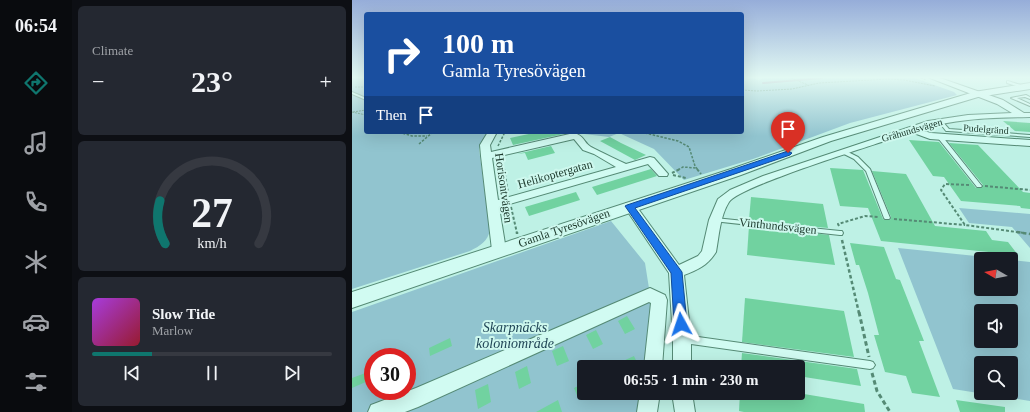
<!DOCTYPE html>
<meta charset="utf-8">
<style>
:root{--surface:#171b24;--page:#242831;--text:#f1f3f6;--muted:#9ea1a6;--line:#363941;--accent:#0f766e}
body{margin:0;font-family:"Times New Roman",serif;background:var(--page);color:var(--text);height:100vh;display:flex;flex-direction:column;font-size:15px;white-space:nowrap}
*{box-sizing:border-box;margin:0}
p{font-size:13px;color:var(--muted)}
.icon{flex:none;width:22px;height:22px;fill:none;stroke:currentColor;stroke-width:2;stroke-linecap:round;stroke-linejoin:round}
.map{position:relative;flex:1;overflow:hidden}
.drawer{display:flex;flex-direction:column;gap:6px;padding:6px;background:#0d0f14;width:280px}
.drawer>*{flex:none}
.hud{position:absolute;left:12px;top:12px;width:380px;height:122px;border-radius:4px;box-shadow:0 4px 16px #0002;background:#1a4fa0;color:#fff;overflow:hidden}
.needle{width:26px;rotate:279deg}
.buttons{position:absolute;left:622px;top:252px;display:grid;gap:8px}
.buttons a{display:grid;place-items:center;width:44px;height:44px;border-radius:4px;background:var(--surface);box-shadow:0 4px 16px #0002;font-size:20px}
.speed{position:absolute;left:12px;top:348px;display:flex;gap:8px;font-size:20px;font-weight:700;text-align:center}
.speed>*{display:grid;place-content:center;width:52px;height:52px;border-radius:50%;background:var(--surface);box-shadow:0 4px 16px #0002;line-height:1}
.speed .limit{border:6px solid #d22;background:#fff;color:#111}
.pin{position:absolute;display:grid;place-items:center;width:34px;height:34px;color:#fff;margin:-41px -17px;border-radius:50% 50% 50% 0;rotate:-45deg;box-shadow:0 0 4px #0007}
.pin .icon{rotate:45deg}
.me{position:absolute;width:44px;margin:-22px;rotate:355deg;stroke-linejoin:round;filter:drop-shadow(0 0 3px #0008)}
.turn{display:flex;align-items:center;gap:14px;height:84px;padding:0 12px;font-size:18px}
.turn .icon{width:52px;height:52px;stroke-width:2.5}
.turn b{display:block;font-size:28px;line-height:34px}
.then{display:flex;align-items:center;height:38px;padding:0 12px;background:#0003;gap:8px;font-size:15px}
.big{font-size:30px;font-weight:800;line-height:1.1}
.drawer .card{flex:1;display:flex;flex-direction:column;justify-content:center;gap:6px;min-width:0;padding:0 14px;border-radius:6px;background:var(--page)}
.drawer .dial{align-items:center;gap:0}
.dial svg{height:104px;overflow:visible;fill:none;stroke:var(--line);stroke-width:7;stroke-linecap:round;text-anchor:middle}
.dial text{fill:var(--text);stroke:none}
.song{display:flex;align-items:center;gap:12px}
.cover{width:48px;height:48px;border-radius:6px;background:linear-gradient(135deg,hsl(280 70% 55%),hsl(350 70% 35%))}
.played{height:4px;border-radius:2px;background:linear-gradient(90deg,var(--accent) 25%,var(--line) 25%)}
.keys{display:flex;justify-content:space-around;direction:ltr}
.heat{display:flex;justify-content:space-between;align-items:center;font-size:22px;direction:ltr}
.trip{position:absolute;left:225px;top:360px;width:228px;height:40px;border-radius:4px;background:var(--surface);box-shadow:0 4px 16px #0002;font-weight:800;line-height:40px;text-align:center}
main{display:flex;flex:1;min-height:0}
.dock{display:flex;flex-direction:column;width:72px;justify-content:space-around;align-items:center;background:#090b0e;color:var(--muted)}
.dock .icon{width:28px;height:28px}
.dock .selected{color:var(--accent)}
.dock b{font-size:18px;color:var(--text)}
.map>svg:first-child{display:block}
</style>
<main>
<nav class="dock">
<b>06:54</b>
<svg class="icon selected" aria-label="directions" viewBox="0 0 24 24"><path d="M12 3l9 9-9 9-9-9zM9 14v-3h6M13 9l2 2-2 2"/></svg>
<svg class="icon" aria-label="music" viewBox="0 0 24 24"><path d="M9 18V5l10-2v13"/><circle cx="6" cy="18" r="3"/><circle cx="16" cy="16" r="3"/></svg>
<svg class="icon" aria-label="phone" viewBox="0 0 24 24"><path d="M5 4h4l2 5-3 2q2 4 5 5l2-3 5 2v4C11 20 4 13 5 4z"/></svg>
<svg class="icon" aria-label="climate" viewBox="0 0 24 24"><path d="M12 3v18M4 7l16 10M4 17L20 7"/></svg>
<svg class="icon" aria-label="car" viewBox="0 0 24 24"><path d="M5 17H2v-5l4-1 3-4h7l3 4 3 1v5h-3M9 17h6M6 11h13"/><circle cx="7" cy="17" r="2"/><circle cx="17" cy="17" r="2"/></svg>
<svg class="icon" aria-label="filters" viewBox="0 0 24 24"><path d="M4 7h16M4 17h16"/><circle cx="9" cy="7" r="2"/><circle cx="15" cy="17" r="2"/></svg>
</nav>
<section class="drawer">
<div class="card"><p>Climate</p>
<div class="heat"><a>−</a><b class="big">23°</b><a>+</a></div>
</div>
<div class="card dial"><svg viewBox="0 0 100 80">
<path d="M14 69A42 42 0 1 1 86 69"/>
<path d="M14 69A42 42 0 0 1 10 36" stroke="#0f766e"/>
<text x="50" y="56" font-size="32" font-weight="700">27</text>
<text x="50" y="72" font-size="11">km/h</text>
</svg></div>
<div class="card">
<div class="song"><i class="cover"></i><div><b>Slow Tide</b><p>Marlow</p></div></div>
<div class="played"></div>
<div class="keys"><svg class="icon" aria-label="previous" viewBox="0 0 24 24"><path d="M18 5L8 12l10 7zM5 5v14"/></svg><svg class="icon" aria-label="pause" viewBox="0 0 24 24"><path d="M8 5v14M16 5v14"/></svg><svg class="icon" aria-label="next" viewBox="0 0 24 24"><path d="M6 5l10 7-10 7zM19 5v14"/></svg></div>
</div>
</section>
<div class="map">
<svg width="678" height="412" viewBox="0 0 678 412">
<rect width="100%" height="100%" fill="#bef1e5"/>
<g fill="#91c4cf" fill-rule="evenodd">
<path d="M0,78H14V132H136L127,149L138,230C136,241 128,246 118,251L0,289Z"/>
<polygon points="400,78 407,80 411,78 563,78 602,92 605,95 498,123 401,159 332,180 302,149 267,133 257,137 216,132 390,132 390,81"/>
<polygon points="607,208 678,214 678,248 660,227 617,223"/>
<path d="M259,221L293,263L299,301L303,367H232V393H304L306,412H0V312ZM21,357H55V391H21Z"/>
<path d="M546,248L653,259H629V289H659V260L678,262V401L601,389ZM629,311H659V341H629ZM629,363H659V393H629Z"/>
</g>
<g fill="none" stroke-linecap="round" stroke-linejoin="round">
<polyline stroke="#896890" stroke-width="2" points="411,83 470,78"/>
</g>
<g fill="#71d2a0">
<polygon points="651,121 678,123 678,132 663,131"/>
<polygon points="186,132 215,132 216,133 161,145 158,138"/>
<polygon points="258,137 269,143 294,155 283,160 248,141"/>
<polygon points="557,140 587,142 624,188 629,188 631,185 597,143 626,145 671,192 678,193 678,209 669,208 668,206 609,201 592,177 581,176"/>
<polygon points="199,146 203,153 176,160 173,153 165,154"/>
<polygon points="478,168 511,170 531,219 533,220 538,220 539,217 520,171 554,174 583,226 634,231 640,240 656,242 666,255 529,241 516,208 488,206"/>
<polygon points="299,169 305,176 245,195 240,187"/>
<polygon points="224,192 228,200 177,216 173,207"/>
<polygon points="399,197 471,204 476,228 397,220"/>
<polygon points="397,226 477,235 483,265 395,255"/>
<polygon points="498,243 532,247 544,279 548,280 572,341 567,341 588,397 560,393 554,376 533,372 522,335 527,335 516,293 507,265 504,265"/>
<polygon points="393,298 492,311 502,357 390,342"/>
<polygon points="275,316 283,329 273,334 266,321"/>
<polygon points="244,330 251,344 241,349 234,335"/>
<polygon points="98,338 100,346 78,356 77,348"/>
<polygon points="211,346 217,361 205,366 200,351"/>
<polygon points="390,353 505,369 509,386 446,376 446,367 389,367"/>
<polygon points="282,356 287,367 258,367"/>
<polygon points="175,366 179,383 167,389 163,372"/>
<polygon points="16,372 16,381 0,388 0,378"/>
<polygon points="232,383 232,395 226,398 222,388"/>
<polygon points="136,384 139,402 126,409 123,390"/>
<polygon points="388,393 446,393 512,404 513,412 392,412 387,411"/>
<polygon points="206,400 210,412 184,412"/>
<polygon points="604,400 653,407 653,412 608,412"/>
</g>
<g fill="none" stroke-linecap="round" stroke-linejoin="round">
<defs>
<g id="service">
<polygon points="656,81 672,86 673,87 671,88 655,83 655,81"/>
<polygon points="0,92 14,98 14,100 0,94"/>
<polygon points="674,95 678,97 678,99 673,97 665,98 678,104 678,106 659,98"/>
<polygon points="587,120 589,120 597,129 678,135 678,137 596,131 594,131 587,122"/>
<polygon points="586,136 590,136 629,185 630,186 629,187 625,187 586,138"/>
<polygon points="490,151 494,151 506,157 518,169 538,218 537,219 533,219 532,218 514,171 502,159 490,153"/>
<polygon points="363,218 488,231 490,231 491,233 490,235 488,235 361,221 360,220"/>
<polygon points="332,335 518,361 521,362 523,365 521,368 518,369 332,343 329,342 328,339 329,336"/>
</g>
<g id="minor">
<path d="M578,78H588L651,100L672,113H678V117C641,118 603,118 568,130L579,133L678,140V146L578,139L559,132C533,142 386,186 377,202C368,216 367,236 364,252C356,265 346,270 332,275L339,339V367H321V339L317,273L272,206L274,203H282L327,265L346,256L350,251L357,220L366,199L378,190L411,176L576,121L616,115L660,113L645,104Z"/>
<path d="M136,132H145L138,145L139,152L222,133C233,136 231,142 239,147C250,153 262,158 274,164L298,157L302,158L316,174L315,176H307L296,164L147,207L154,250L152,253L147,255L142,253L140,250L129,156L128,145ZM222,139L231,150L242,154L264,167L146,200L140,158Z"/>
<polygon points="298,288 313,295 315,300 310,367 292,367 299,303 297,302 66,407 53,412 16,412 19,405 64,388"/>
<polygon points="288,393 308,393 305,412 285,412"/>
<polygon points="320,393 340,393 343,412 323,412"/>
</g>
<polygon id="tertiary" points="678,83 678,89 626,97 479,141 389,175 0,308 0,292 379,169 471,137 622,92"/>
</defs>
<use href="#service" stroke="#558a75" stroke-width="2"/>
<use href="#minor" stroke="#558a75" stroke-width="2"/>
<use href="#tertiary" stroke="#558a75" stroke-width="2"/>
<g stroke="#558a75" stroke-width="1" stroke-dasharray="2 1" stroke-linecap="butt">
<polyline points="439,78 456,85"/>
<polyline points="569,78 574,80"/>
<polyline points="3,87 14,87"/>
<polyline points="390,90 405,91 440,89 467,83 536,79 552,80 583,86"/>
<polyline points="0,112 14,115"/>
<polyline points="1,112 14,110"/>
</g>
<g stroke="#558a75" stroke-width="1.5" stroke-dasharray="2.5 1.5" stroke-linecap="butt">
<polyline points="47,132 60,136 75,136"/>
<polyline points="232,132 237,132"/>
<polyline points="289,132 326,141 337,147 343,166 346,170"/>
<polyline points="67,144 81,132"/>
<polyline points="146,146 153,132"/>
<polyline points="150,160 152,170"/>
<polyline points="326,170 331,167 344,168"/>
</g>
<g stroke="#558a75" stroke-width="2" stroke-dasharray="3 2" stroke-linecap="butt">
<polyline points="152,169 156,193"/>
<polyline points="345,169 349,174"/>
<polyline points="320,173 328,169"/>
<polyline points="321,175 334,178"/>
<polyline points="617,185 593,184 589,190 613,225 672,233"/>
<polyline points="633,186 678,190"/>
<polyline points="159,207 165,233"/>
<polyline points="542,219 613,225"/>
<polyline points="487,226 486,224 513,216 526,217"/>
</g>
<g stroke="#558a75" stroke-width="2.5" stroke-dasharray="3.5 2.5" stroke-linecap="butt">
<polyline points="165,232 165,234"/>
<polyline points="665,232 678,234"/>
<polyline points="490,240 507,313"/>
</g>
<g stroke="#558a75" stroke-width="3" stroke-dasharray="4.5 3" stroke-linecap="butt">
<polyline points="507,312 517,357"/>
<polyline points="520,373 525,391 538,412"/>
</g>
<use href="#service" fill="#d1fbf2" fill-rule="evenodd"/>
<use href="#minor" fill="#d1fbf2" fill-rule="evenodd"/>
<use href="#tertiary" fill="#d1fbf2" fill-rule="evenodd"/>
</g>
<linearGradient id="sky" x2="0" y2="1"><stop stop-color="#96add9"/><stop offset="0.57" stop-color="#e2f9f3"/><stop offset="1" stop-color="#e2f9f3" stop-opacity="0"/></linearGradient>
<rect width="678" height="136" fill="url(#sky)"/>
<polygon fill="#1a73e8" stroke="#114b97" points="436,151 440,153 438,155 283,208 330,272 335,324 333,328 329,330 324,328 322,324 319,273 273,206 275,205"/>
<g text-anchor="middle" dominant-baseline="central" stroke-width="4" stroke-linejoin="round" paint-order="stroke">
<g font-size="10" fill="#1b382b" stroke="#cef8ee">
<text transform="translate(634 129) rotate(4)">Pudelgränd</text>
<text transform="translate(560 130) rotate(-16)">Gråhundsvägen</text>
</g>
<g font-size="12" fill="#1b382b" stroke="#cef8ee">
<text transform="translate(203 174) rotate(-16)">Helikoptergatan</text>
<text transform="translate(152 188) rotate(82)">Horisontvägen</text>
<text transform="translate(426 226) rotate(6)">Vinthundsvägen</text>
<text transform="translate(212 228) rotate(-19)">Gamla Tyresövägen</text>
</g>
<g font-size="14" font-style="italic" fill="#204556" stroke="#cef8ee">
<text x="163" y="327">Skarpnäcks<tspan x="163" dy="16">koloniområde</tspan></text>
</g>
</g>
</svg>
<div class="buttons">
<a><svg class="needle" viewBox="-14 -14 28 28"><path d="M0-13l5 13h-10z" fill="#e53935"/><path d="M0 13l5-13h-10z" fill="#9ea1a6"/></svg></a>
<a><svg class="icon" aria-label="sound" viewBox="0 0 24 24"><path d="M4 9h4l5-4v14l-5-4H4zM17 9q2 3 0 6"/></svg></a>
<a><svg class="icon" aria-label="search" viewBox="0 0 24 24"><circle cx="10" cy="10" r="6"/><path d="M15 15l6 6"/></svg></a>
</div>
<div class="speed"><div class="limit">30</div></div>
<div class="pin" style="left:436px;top:153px;background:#d93025"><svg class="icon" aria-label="arrive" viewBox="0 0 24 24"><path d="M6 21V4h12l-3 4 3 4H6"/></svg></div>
<svg class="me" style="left:329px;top:324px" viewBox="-20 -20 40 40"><path d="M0-17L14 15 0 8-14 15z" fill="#1a73e8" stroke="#fff" stroke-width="4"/></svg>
<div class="trip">06:55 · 1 min · 230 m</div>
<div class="hud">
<div class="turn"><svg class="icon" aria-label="right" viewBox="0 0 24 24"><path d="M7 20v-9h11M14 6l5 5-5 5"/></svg><div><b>100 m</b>Gamla Tyresövägen</div></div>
<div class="then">Then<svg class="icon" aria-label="arrive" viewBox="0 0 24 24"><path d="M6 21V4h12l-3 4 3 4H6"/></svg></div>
</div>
</div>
</main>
